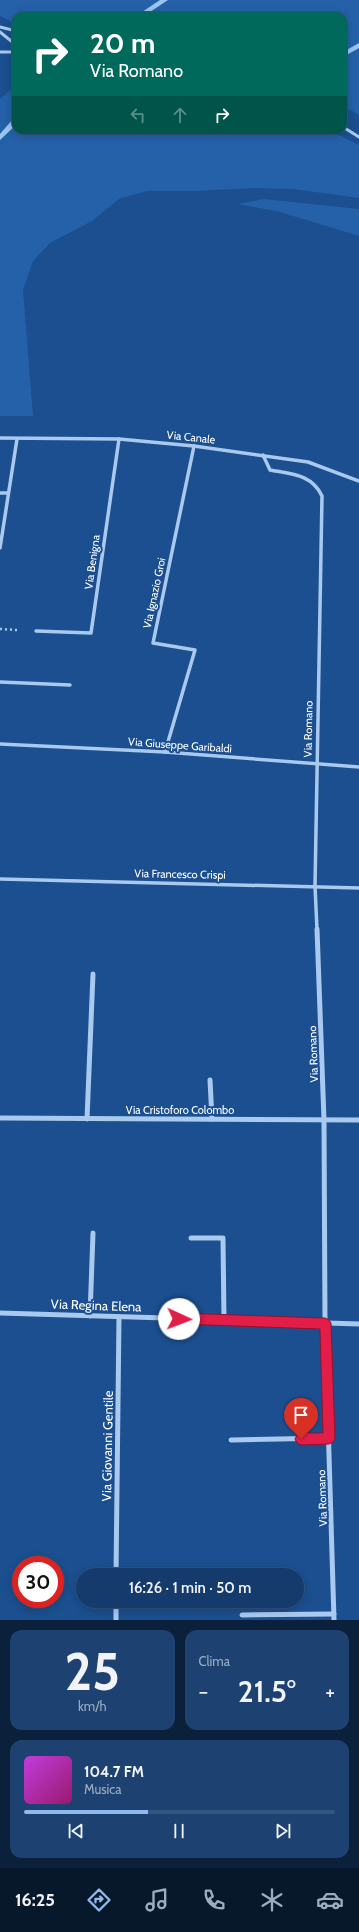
<!DOCTYPE html>
<html lang="it">
<meta charset="utf-8">
<style>
:root{--surface:#143b6b;--page:#1d4271;--text:#f1f3f6;--muted:#9dadc1;--line:#33557e;--accent:#90b9f0}
body{margin:0;font-family:Cabin,sans-serif;background:var(--page);color:var(--text);height:100vh;display:flex;flex-direction:column;font-size:15px;white-space:nowrap}
*{box-sizing:border-box;margin:0}
p{font-size:13px;color:var(--muted)}
.icon{flex:none;width:22px;height:22px;fill:none;stroke:currentColor;stroke-width:2;stroke-linecap:round;stroke-linejoin:round}
.map{position:relative;height:1620px;overflow:hidden}
.sheet{display:flex;flex-direction:column;gap:10px;padding:10px;background:#0b203b;flex:1}
.sheet>*{flex:none}
.top-card{position:absolute;left:12px;top:12px;width:335px;height:122px;border-radius:12px;box-shadow:0 2px 10px #0003,0 0 0 1px var(--line);background:#00695c;color:#fff;overflow:hidden}
.speed{position:absolute;left:12px;top:1556px;display:flex;gap:8px;font-size:20px;font-weight:700;text-align:center}
.speed>*{display:grid;place-content:center;width:52px;height:52px;border-radius:50%;background:var(--surface);box-shadow:0 2px 10px #0003,0 0 0 1px var(--line);line-height:1}
.speed .limit{border:6px solid #d22;background:#fff;color:#111}
.pin{position:absolute;display:grid;place-items:center;width:34px;height:34px;color:#fff;margin:-41px -17px;border-radius:50% 50% 50% 0;rotate:-45deg;box-shadow:0 0 4px #0007}
.pin .icon{rotate:45deg}
.me{position:absolute;width:44px;margin:-22px;rotate:92deg;stroke-linejoin:round;filter:drop-shadow(0 0 3px #0008)}
.turn{display:flex;align-items:center;gap:14px;height:84px;padding:0 12px;font-size:18px}
.turn .icon{width:52px;height:52px;stroke-width:2.5}
.turn b{display:block;font-size:28px;line-height:34px}
.lanes{display:flex;align-items:center;height:38px;padding:0 12px;background:#0003;justify-content:center;gap:20px;direction:ltr}
.lanes .off{opacity:.35}
.big{font-size:30px;font-weight:600;line-height:1.1}
.sheet .widget{flex:1;display:flex;flex-direction:column;justify-content:center;gap:6px;min-width:0;padding:0 14px;border-radius:12px;background:var(--page)}
.sheet .dial{align-items:center;gap:0}
.dial b{font-size:52px;line-height:1}
.song{display:flex;align-items:center;gap:12px}
.cover{width:48px;height:48px;border-radius:6px;background:linear-gradient(135deg,hsl(290 70% 55%),hsl(320 70% 35%))}
.played{height:4px;border-radius:2px;background:linear-gradient(90deg,var(--accent) 40%,var(--line) 40%)}
.keys{display:flex;justify-content:space-around;direction:ltr}
.heat{display:flex;justify-content:space-between;align-items:center;font-size:22px;direction:ltr}
.sheet .tiles{flex:1;display:grid;gap:10px;grid-template-columns:1fr 1fr}
.widget:last-child{grid-column:span 2}
.trip{position:absolute;left:76px;top:1568px;width:228px;height:40px;border-radius:20px;background:var(--surface);box-shadow:0 2px 10px #0003,0 0 0 1px var(--line);font-weight:600;line-height:40px;text-align:center}
.menu{display:flex;height:64px;justify-content:space-around;align-items:center;background:#08182b;color:var(--muted)}
.menu .icon{width:28px;height:28px}
.menu .current{color:var(--accent)}
.menu b{font-size:18px;color:var(--text)}
.map>svg:first-child{display:block}
</style>
<div class="map">
<svg width="359" height="1620" viewBox="0 0 359 1620">
<rect width="100%" height="100%" fill="#1b4f8f"/>
<g fill="#2461a8">
<polygon points="0,0 359,0 359,115 349,109 343,112 343,16 16,16 16,24 0,16"/>
<polygon points="16,85 16,130 329,130 359,145 359,198 293,189 254,188 194,191 147,191 119,199 92,221 50,243 33,261 23,290 33,416 0,416 0,99"/>
<polygon points="264,199 359,209 359,236 280,212 238,204"/>
</g>
<g fill="none" stroke-linecap="round" stroke-linejoin="round">
<g fill="#9cc4f0" fill-rule="evenodd">
<polygon points="160,0 168,0 144,16 136,16"/>
<polygon points="359,43 359,48 343,57 343,52"/>
<polygon points="13,119 16,119 16,125 0,140 0,134"/>
</g>
<polyline stroke="#a9c9ee" stroke-width="2.5" stroke-dasharray="2 3" stroke-linecap="butt" points="0,629 17,630"/>
<g stroke="#a9c9ee" stroke-width="3">
<polyline points="0,27 16,31"/>
<polyline points="0,32 16,45"/>
<polyline points="0,52 16,52"/>
<polyline points="343,127 359,137"/>
</g>
<g stroke="#a9c9ee" stroke-width="3.5">
<polyline points="0,438 119,439 194,446 308,462 359,481"/>
<path d="M263,455L270,470C291,474 312,474 322,496L315,886L317,930"/>
<polyline points="0,493 8,493"/>
<polyline points="0,548 17,439"/>
<polyline points="36,631 91,633 119,439"/>
<polyline points="0,682 70,685"/>
<polyline points="0,744 165,752 359,767"/>
<polyline points="165,752 195,650 153,643 194,446"/>
<polyline points="0,879 359,888"/>
</g>
<g stroke="#a9c9ee" stroke-width="5">
<polyline points="317,929 324,1120 325,1323 334,1620"/>
<polyline points="210,1080 212,1119"/>
<polyline points="0,1118 359,1120"/>
<polyline points="87,1119 93,974"/>
<polyline points="191,1238 223,1238 224,1320"/>
<polyline points="0,1313 359,1324"/>
<polyline points="90,1316 93,1233"/>
<polyline points="231,1440 329,1438"/>
<polyline points="116,1575 119,1317"/>
<polyline points="116,1601 116,1620"/>
<polyline points="242,1615 334,1614"/>
</g>
</g>
<polygon fill="#e11d48" stroke="#92132f" points="179,1313 325,1318 329,1320 331,1323 335,1438 333,1442 329,1444 301,1445 297,1443 295,1439 297,1435 301,1433 323,1433 320,1329 179,1324 175,1322 173,1319 175,1315"/>
<g text-anchor="middle" dominant-baseline="central" stroke-width="4" stroke-linejoin="round" paint-order="stroke">
<g font-size="11" fill="#fff" stroke="#1b4f8f">
<text transform="translate(191 437) rotate(6)">Via Canale</text>
<text transform="translate(92 562) rotate(-82)">Via Benigna</text>
<text transform="translate(154 593) rotate(-78)">Via Ignazio Groi</text>
<text transform="translate(308 729) rotate(-89)">Via Romano</text>
<text transform="translate(180 745) rotate(4)">Via Giuseppe Garibaldi</text>
<text transform="translate(180 874) rotate(1)">Via Francesco Crispi</text>
<text transform="translate(313 1054) rotate(-92)">Via Romano</text>
<text x="180" y="1110">Via Cristoforo Colombo</text>
<text transform="translate(322 1498) rotate(-92)">Via Romano</text>
</g>
<g font-size="13" fill="#fff" stroke="#1b4f8f">
<text transform="translate(96 1305) rotate(2)">Via Regina Elena</text>
<text transform="translate(107 1446) rotate(-89)">Via Giovanni Gentile</text>
</g>
</g>
</svg>
<div class="speed"><div class="limit">30</div></div>
<div class="pin" style="left:301px;top:1439px;background:#d93025"><svg class="icon" aria-label="arrive" viewBox="0 0 24 24"><path d="M6 21V4h12l-3 4 3 4H6"/></svg></div>
<svg class="me" style="left:179px;top:1319px" viewBox="-20 -20 40 40"><circle r="19" fill="#fff"/><path d="M0-13L10 11 0 6-10 11z" fill="#e11d48"/></svg>
<div class="trip">16:26 · 1 min · 50 m</div>
<div class="top-card">
<div class="turn"><svg class="icon" aria-label="right" viewBox="0 0 24 24"><path d="M7 20v-9h11M14 6l5 5-5 5"/></svg><div><b>20 m</b>Via Romano</div></div>
<div class="lanes"><svg class="icon off" aria-label="left" viewBox="0 0 24 24"><path d="M17 20v-9H6M10 6l-5 5 5 5"/></svg><svg class="icon off" aria-label="ahead" viewBox="0 0 24 24"><path d="M12 20V5M6 11l6-6 6 6"/></svg><svg class="icon" aria-label="right" viewBox="0 0 24 24"><path d="M7 20v-9h11M14 6l5 5-5 5"/></svg></div>
</div>
</div>
<section class="sheet">
<div class="tiles">
<div class="widget dial"><b>25</b><p>km/h</p></div>
<div class="widget"><p>Clima</p>
<div class="heat"><a>−</a><b class="big">21.5°</b><a>+</a></div>
</div>
<div class="widget">
<div class="song"><i class="cover"></i><div><b>104.7 FM</b><p>Musica</p></div></div>
<div class="played"></div>
<div class="keys"><svg class="icon" aria-label="previous" viewBox="0 0 24 24"><path d="M18 5L8 12l10 7zM5 5v14"/></svg><svg class="icon" aria-label="pause" viewBox="0 0 24 24"><path d="M8 5v14M16 5v14"/></svg><svg class="icon" aria-label="next" viewBox="0 0 24 24"><path d="M6 5l10 7-10 7zM19 5v14"/></svg></div>
</div>
</div>
</section>
<nav class="menu">
<b>16:25</b>
<svg class="icon current" aria-label="directions" viewBox="0 0 24 24"><path d="M12 3l9 9-9 9-9-9zM9 14v-3h6M13 9l2 2-2 2"/></svg>
<svg class="icon" aria-label="music" viewBox="0 0 24 24"><path d="M9 18V5l10-2v13"/><circle cx="6" cy="18" r="3"/><circle cx="16" cy="16" r="3"/></svg>
<svg class="icon" aria-label="phone" viewBox="0 0 24 24"><path d="M5 4h4l2 5-3 2q2 4 5 5l2-3 5 2v4C11 20 4 13 5 4z"/></svg>
<svg class="icon" aria-label="climate" viewBox="0 0 24 24"><path d="M12 3v18M4 7l16 10M4 17L20 7"/></svg>
<svg class="icon" aria-label="car" viewBox="0 0 24 24"><path d="M5 17H2v-5l4-1 3-4h7l3 4 3 1v5h-3M9 17h6M6 11h13"/><circle cx="7" cy="17" r="2"/><circle cx="17" cy="17" r="2"/></svg>
</nav>
